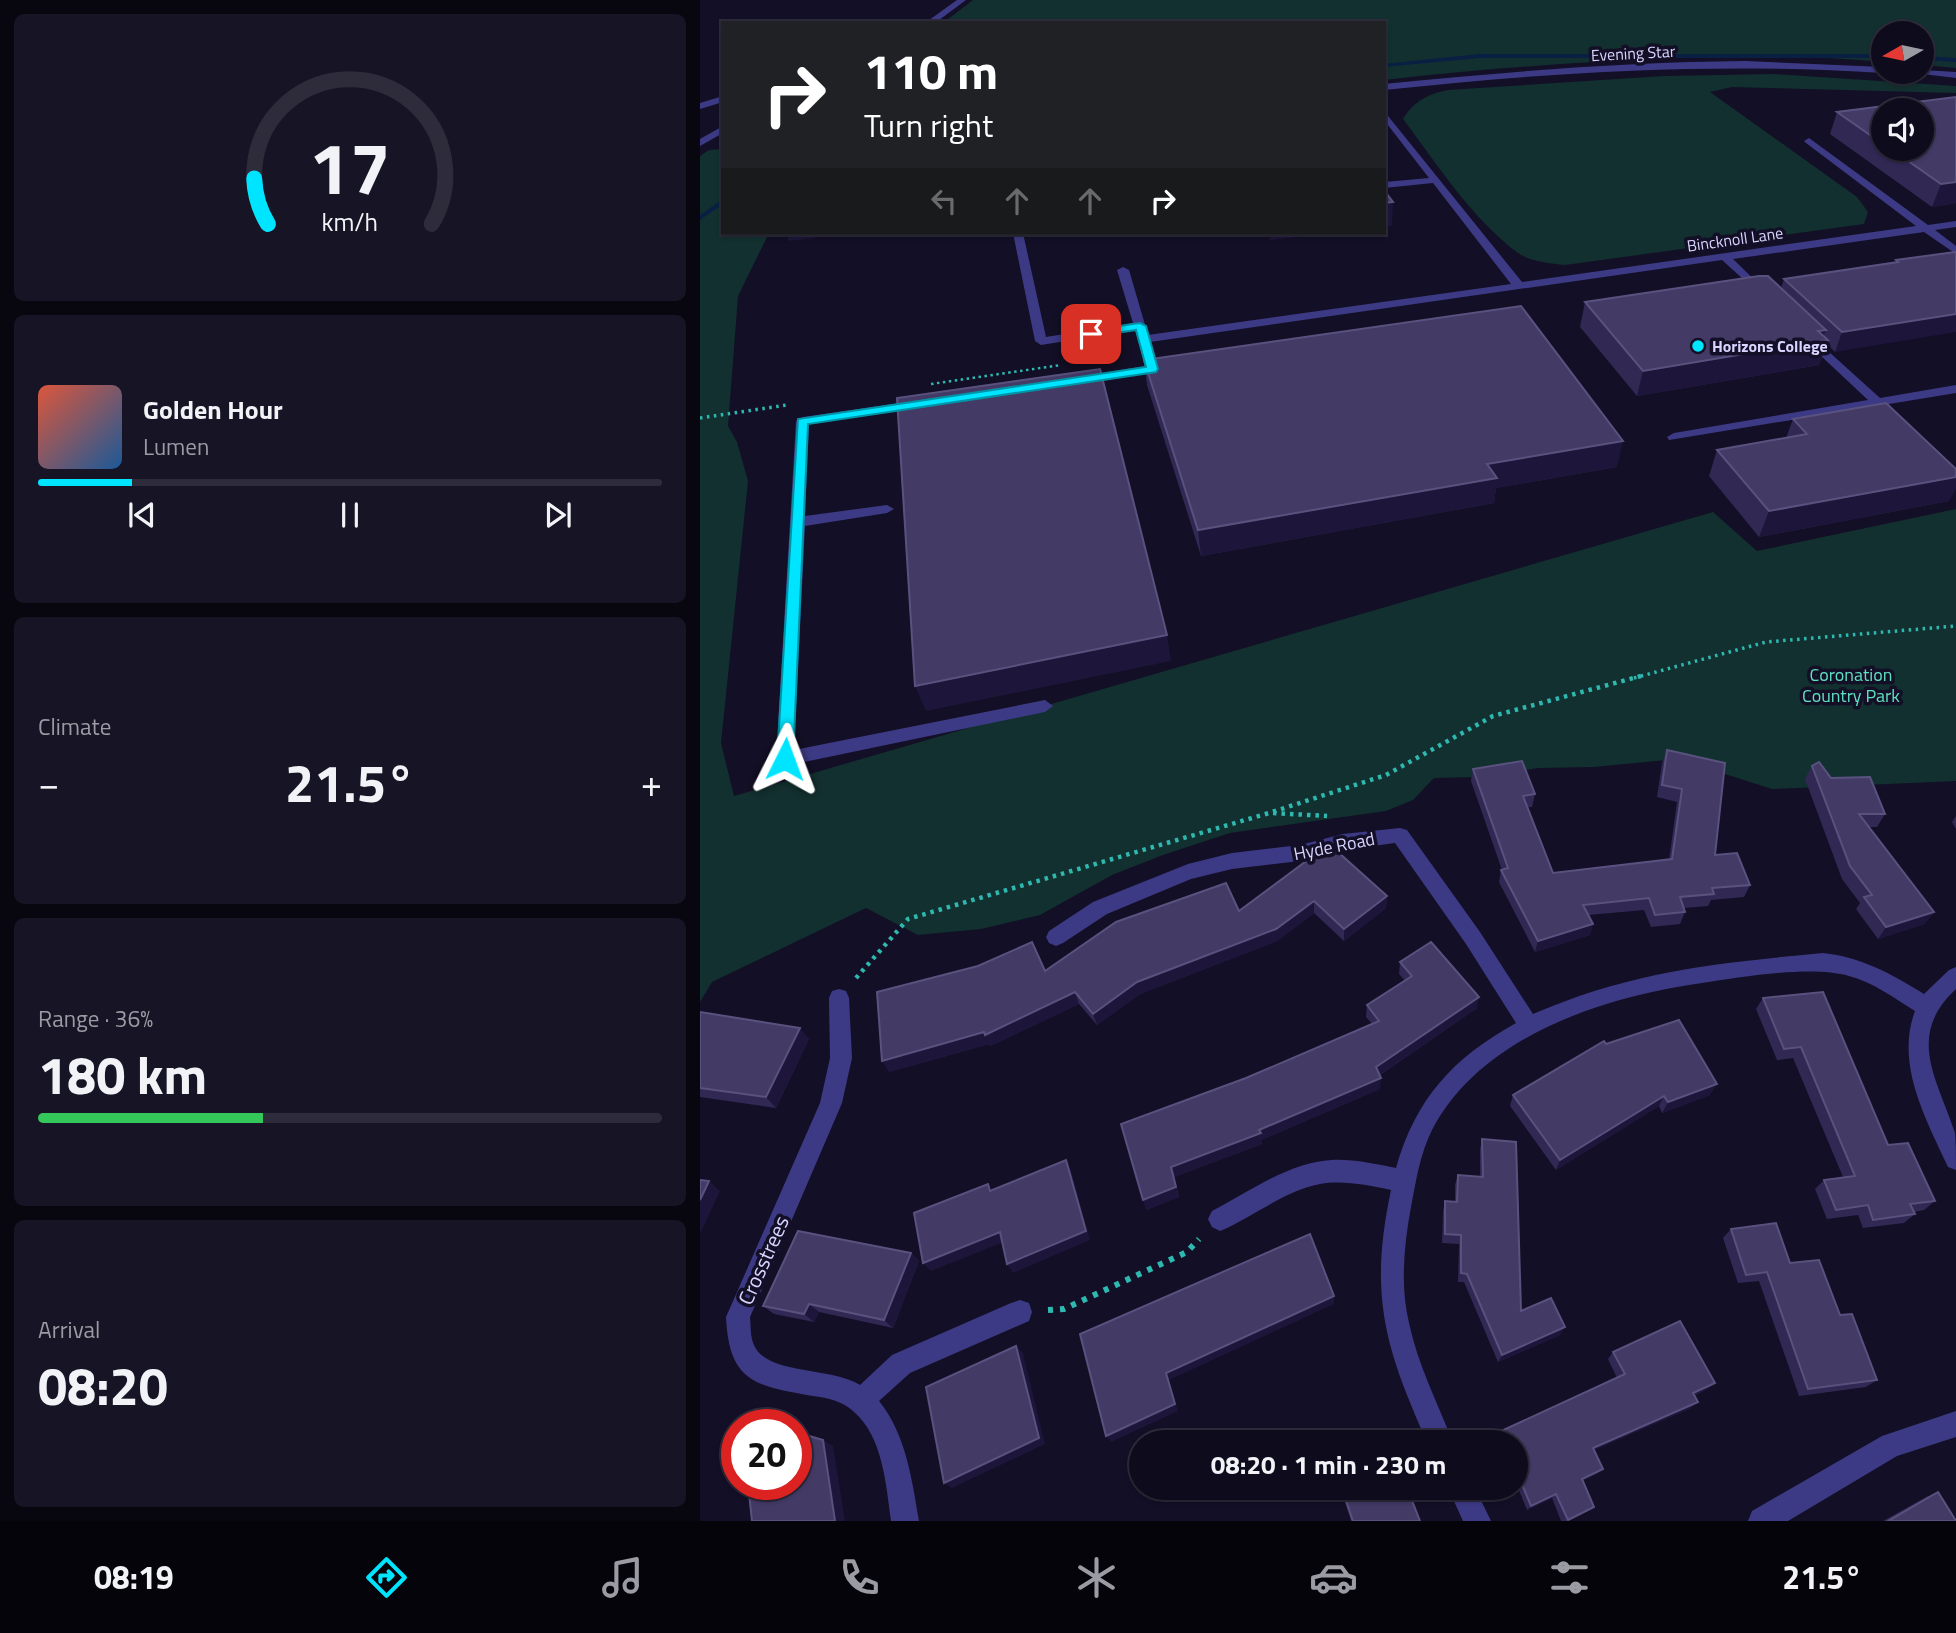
<!DOCTYPE html>
<meta charset="utf-8">
<style>
:root{--surface:#0e0b1c;--page:#171425;--text:#f1f3f6;--muted:#9b9ba3;--line:#2e2b3b;--accent:#00e5ff}
body{margin:0;font-family:"Titillium Web",sans-serif;background:var(--page);color:var(--text);height:100vh;display:flex;flex-direction:column;font-size:26px;white-space:nowrap}
*{box-sizing:border-box;margin:0}
p{font-size:23px;color:var(--muted)}
.icon{flex:none;width:38px;height:38px;fill:none;stroke:currentColor;stroke-width:2;stroke-linecap:round;stroke-linejoin:round}
.map{position:relative;flex:1;overflow:hidden}
.details{display:flex;flex-direction:column;gap:14px;padding:14px;background:#08060f;width:700px}
.details>*{flex:none}
.guide{position:absolute;left:21px;top:21px;width:665px;height:214px;border-radius:0px;box-shadow:0 2px 5px #0004,0 0 0 2px var(--line);background:#202124;color:#fff;overflow:hidden}
.needle{width:46px;rotate:261deg}
.controls{position:absolute;left:1171px;top:21px;display:grid;gap:14px}
.controls a{display:grid;place-items:center;width:63px;height:63px;border-radius:50%;background:var(--surface);box-shadow:0 2px 5px #0004,0 0 0 2px var(--line);font-size:35px}
.speed{position:absolute;left:21px;top:1409px;display:flex;gap:14px;font-size:35px;font-weight:700;text-align:center}
.speed>*{display:grid;place-content:center;width:91px;height:91px;border-radius:50%;background:var(--surface);box-shadow:0 2px 5px #0004,0 0 0 2px var(--line);line-height:1}
.speed .limit{border:10px solid #d22;background:#fff;color:#111}
.pin{position:absolute;display:grid;place-items:center;width:60px;height:60px;color:#fff;margin:-30px;border-radius:14px;box-shadow:0 4px 10px #0006}
.me{position:absolute;width:77px;margin:-38px;rotate:3deg;stroke-linejoin:round;filter:drop-shadow(0 0 5px #0008)}
.turn{display:flex;align-items:center;gap:24px;height:147px;padding:0 28px;font-size:32px}
.turn .icon{width:91px;height:91px;stroke-width:2.5}
.turn b{display:block;font-size:49px;line-height:60px}
.lanes{display:flex;align-items:center;height:66px;padding:0 28px;background:#0003;justify-content:center;gap:35px;direction:ltr}
.lanes .off{opacity:.35}
.big{font-size:52px;font-weight:700;line-height:1.1}
.details .card{flex:1;display:flex;flex-direction:column;justify-content:center;gap:10px;min-width:0;padding:0 24px;border-radius:10px;background:var(--page)}
.details .dial{align-items:center;gap:0}
.dial svg{height:182px;overflow:visible;fill:none;stroke:var(--line);stroke-width:7;stroke-linecap:round;text-anchor:middle}
.dial text{fill:var(--text);stroke:none}
.song{display:flex;align-items:center;gap:21px}
.cover{width:84px;height:84px;border-radius:10px;background:linear-gradient(135deg,hsl(10 70% 55%),hsl(210 70% 35%))}
.played{height:7px;border-radius:4px;background:linear-gradient(90deg,var(--accent) 15%,var(--line) 15%)}
.keys{display:flex;justify-content:space-around;direction:ltr}
.heat{display:flex;justify-content:space-between;align-items:center;font-size:38px;direction:ltr}
.charge{height:10px;border-radius:5px;background:linear-gradient(90deg,#34c759 36%,var(--line) 0)}
.trip{position:absolute;left:429px;top:1430px;width:399px;height:70px;border-radius:35px;background:var(--surface);box-shadow:0 2px 5px #0004,0 0 0 2px var(--line);font-weight:700;line-height:70px;text-align:center}
.tabs{display:flex;height:112px;justify-content:space-around;align-items:center;background:#06040b;color:var(--muted)}
.tabs .icon{width:49px;height:49px}
.tabs .on{color:var(--accent)}
.tabs b{font-size:32px;color:var(--text)}
main{display:flex;flex:1;min-height:0}
.map>svg:first-child{display:block}
</style>
<main>
<section class="details">
<div class="card dial"><svg viewBox="0 0 100 80">
<path d="M14 69A42 42 0 1 1 86 69"/>
<path d="M14 69A42 42 0 0 1 8 49" stroke="#00e5ff"/>
<text x="50" y="56" font-size="32" font-weight="700">17</text>
<text x="50" y="72" font-size="11">km/h</text>
</svg></div>
<div class="card">
<div class="song"><i class="cover"></i><div><b>Golden Hour</b><p>Lumen</p></div></div>
<div class="played"></div>
<div class="keys"><svg class="icon" aria-label="previous" viewBox="0 0 24 24"><path d="M18 5L8 12l10 7zM5 5v14"/></svg><svg class="icon" aria-label="pause" viewBox="0 0 24 24"><path d="M8 5v14M16 5v14"/></svg><svg class="icon" aria-label="next" viewBox="0 0 24 24"><path d="M6 5l10 7-10 7zM19 5v14"/></svg></div>
</div>
<div class="card"><p>Climate</p>
<div class="heat"><a>−</a><b class="big">21.5°</b><a>+</a></div>
</div>
<div class="card"><p>Range · 36%</p><b class="big">180 km</b><div class="charge"></div></div>
<div class="card"><p>Arrival</p><b class="big">08:20</b></div>
</section>
<div class="map">
<svg width="1256" height="1521" viewBox="0 0 1256 1521">
<rect width="100%" height="100%" fill="#130f26"/>
<g fill="#12302f">
<path d="M273,0H1256V68L1222,65V33H1183V62C1112,55 1041,56 971,58C875,62 780,69 684,80V23H243Z"/>
<path d="M1074,74L1256,86V93L1032,87L1010,92L1157,197L1168,212L1164,224L865,265C849,263 831,262 818,253C772,219 737,164 703,119C714,101 728,94 748,90L964,76Z"/>
<polygon points="23,149 23,233 69,233 38,296 28,426 37,442 48,481 21,743 34,796 1013,512 1057,551 1256,509 1256,781 1072,789 978,759 893,767 839,768 780,777 734,778 713,800 686,811 530,833 463,855 412,875 340,915 281,929 218,935 166,908 12,982 0,1002 0,156 9,150"/>
</g>
<g fill="none" stroke-linecap="round" stroke-linejoin="round">
<g fill="#0a1f44" fill-rule="evenodd">
<polygon points="779,54 1183,54 1183,58 779,58 684,67 684,64"/>
<polygon points="1222,56 1256,58 1256,62 1222,60"/>
<polygon points="23,199 23,204 0,220 0,215"/>
</g>
<polyline stroke="#2fb8b0" stroke-width="2.5" stroke-dasharray="2.5 3.5" stroke-linecap="butt" points="231,384 361,365"/>
<g stroke="#2fb8b0" stroke-width="3.5" stroke-dasharray="2.5 4.5" stroke-linecap="butt">
<polyline points="0,418 87,405"/>
<polyline points="934,678 1066,642 1256,626"/>
</g>
<g stroke="#2fb8b0" stroke-width="4.5" stroke-dasharray="3.5 5" stroke-linecap="butt">
<polyline points="573,813 627,816"/>
<polyline points="156,978 208,919 569,813 686,775 793,716 941,676"/>
</g>
<polyline stroke="#2fb8b0" stroke-width="6" stroke-dasharray="5 7" stroke-linecap="butt" points="348,1310 364,1309 487,1252 499,1239"/>
<g fill="#3d3a85" fill-rule="evenodd">
<polygon points="257,0 266,0 235,23 225,23"/>
<path d="M1045,61L1183,67V72H1186L1183,73C1016,62 851,72 684,90V84C804,72 924,62 1045,61Z"/>
<polygon points="1222,70 1256,72 1256,78 1206,72"/>
<polygon points="23,96 23,102 0,109 0,103"/>
<polygon points="684,111 822,282 1216,226 1106,143 1104,141 1109,138 1228,225 1256,221 1256,227 1235,230 1256,246 1256,254 1224,232 1033,259 1068,293 1070,295 1064,298 1022,260 450,342 458,369 456,372 380,384 374,380 376,377 445,366 435,330 341,345 335,341 313,233 323,233 346,337 433,323 417,270 423,267 429,270 448,335 811,284 733,183 684,188 685,182 729,178 684,120"/>
<polygon points="23,126 23,133 0,146 0,139"/>
<polygon points="1107,332 1180,398 1256,385 1256,393 969,440 967,437 974,433 1168,400 1103,339 1101,336"/>
<polygon points="221,400 227,404 226,407 109,424 105,516 187,505 194,509 187,513 105,526 94,750 345,700 353,706 345,712 85,766 79,764 76,759 96,421 103,417"/>
<path d="M700,828L707,830L780,932L833,1014C932,971 1017,963 1123,953C1161,957 1192,974 1224,994L1249,970L1256,967V989C1205,1036 1238,1080 1255,1133C1256,1143 1256,1159 1256,1170L1248,1167C1226,1119 1195,1064 1215,1011C1194,998 1173,982 1149,976C1112,965 1042,977 1002,983C903,997 781,1036 732,1130C720,1154 716,1181 711,1207C704,1245 700,1285 709,1323C718,1365 737,1402 753,1442H727C684,1346 669,1294 691,1190C668,1185 643,1180 620,1184C584,1191 553,1217 520,1231L512,1227L508,1219L512,1211C548,1192 590,1162 632,1160C653,1159 675,1164 696,1168C716,1098 753,1058 816,1023L766,944L695,843L643,850L600,861L532,869L491,879L407,914L363,943L356,946L349,943L346,937L349,931L393,902L488,864L532,853L600,845L643,834Z"/>
<path d="M139,989L146,991L149,998L152,1058L142,1103L50,1317C51,1326 50,1337 54,1345C66,1375 132,1367 160,1385L192,1355L311,1303L320,1300L329,1303L332,1312L329,1321L210,1373L179,1401C206,1434 212,1480 219,1521H191C186,1485 183,1436 153,1411C142,1401 128,1398 113,1396C55,1386 29,1382 26,1317L120,1103L130,1058L129,998L132,991Z"/>
<polygon points="1256,1411 1256,1437 1197,1456 1088,1521 1048,1521 1052,1511 1182,1436"/>
<polygon points="748,1488 775,1488 791,1521 763,1521"/>
</g>
</g>
<g fill="#312854" fill-rule="evenodd">
<path d="M1256,97V203L1232,207L1130,134L1137,112ZM1183,110L1222,149H1183Z"/>
<polygon points="1255,252 1135,352 1127,344 1119,365 937,396 880,327 885,302 1081,288 1084,279 1195,262 1196,260"/>
<polygon points="444,360 917,467 796,488 794,503 501,556 447,385"/>
<polygon points="1093,419 1249,501 1059,537 1009,476 1017,450 1086,438"/>
<polygon points="967,750 1015,855 1050,885 1044,897 1011,900 1008,906 984,908 985,912 980,924 951,927 944,910 889,915 893,924 890,935 835,952 799,882 801,870 802,870 771,781 773,769 835,794 832,807 827,807 853,873 969,860 977,802 957,797 962,763"/>
<polygon points="1112,766 1185,814 1177,827 1168,827 1234,912 1224,924 1178,939 1156,909 1160,903 1142,879 1105,779"/>
<polygon points="1256,816 1256,829 1252,822"/>
<polygon points="629,844 687,896 686,908 644,941 614,913 577,941 440,994 397,1025 379,1004 290,1046 289,1044 189,1072 345,971 539,911"/>
<polygon points="700,962 777,1008 680,1075 680,1089 561,1140 562,1144 474,1177 479,1197 446,1210 546,1078 672,1024 666,1017 667,1005 705,981 699,974"/>
<polygon points="1063,998 1235,1201 1224,1210 1214,1212 1215,1214 1204,1223 1163,1228 1158,1215 1127,1219 1115,1189 1124,1180 1143,1177 1093,1058 1077,1060 1056,1009"/>
<polygon points="0,1012 109,1039 76,1108 0,1097"/>
<polygon points="906,1044 1010,1095 962,1113 959,1106 856,1170 810,1106 813,1095"/>
<polygon points="782,1139 821,1311 860,1335 798,1362 764,1282 758,1282 759,1244 742,1243 743,1211 745,1201 755,1202 755,1185 758,1175 780,1177 780,1149"/>
<polygon points="1031,1229 1090,1263 1177,1380 1166,1387 1099,1396 1059,1281 1038,1283 1023,1238"/>
<polygon points="211,1253 219,1261 193,1328 119,1312 114,1322 74,1314 63,1306"/>
<polygon points="913,1352 1015,1383 1007,1389 994,1396 991,1408 894,1450 903,1469 898,1473 882,1481 888,1511 869,1521 861,1521 852,1498 827,1510 816,1483 816,1442 798,1442 796,1437 799,1432 917,1378 908,1359"/>
<polygon points="1238,1492 1256,1521 1183,1521 1226,1497"/>
<polygon points="644,1495 720,1521 651,1521 644,1499"/>
</g>
<g fill="#1d163a">
<polygon points="1256,182 1256,203 1232,207 1241,184"/>
<polygon points="693,202 692,226 684,227 684,203"/>
<polygon points="86,233 154,233 89,241"/>
<polygon points="570,233 632,233 570,240"/>
<polygon points="1256,314 1256,332 1135,352 1142,332"/>
<polygon points="1126,330 1121,341 1128,340 1119,365 937,396 943,371"/>
<polygon points="923,441 917,467 796,488 794,503 501,556 498,530 787,464"/>
<polygon points="1256,477 1256,489 1249,501 1059,537 1069,511"/>
<polygon points="467,635 471,661 226,711 215,686"/>
<polygon points="687,896 686,908 644,941 644,929"/>
<polygon points="614,901 614,913 577,941 440,994 397,1025 393,1014 437,982"/>
<polygon points="1234,912 1224,924 1178,939 1186,927"/>
<polygon points="893,924 890,935 835,952 838,941"/>
<polygon points="375,992 379,1004 290,1046 289,1044 189,1072 182,1061"/>
<polygon points="779,997 777,1008 675,1078 676,1067"/>
<polygon points="100,1028 109,1039 76,1108 66,1097"/>
<polygon points="681,1078 680,1089 561,1140 562,1144 474,1177 471,1167"/>
<polygon points="1017,1084 1010,1095 962,1113 968,1102"/>
<polygon points="964,1096 959,1106 856,1170 860,1160"/>
<polygon points="366,1160 371,1170 390,1240 313,1273 307,1264"/>
<polygon points="9,1181 20,1191 0,1234 0,1200"/>
<polygon points="476,1187 479,1197 446,1210 443,1200"/>
<polygon points="300,1232 306,1241 231,1271 223,1263"/>
<polygon points="211,1253 219,1261 193,1328 184,1320"/>
<polygon points="634,1296 634,1304 469,1380 478,1411 411,1442 406,1436 466,1373"/>
<polygon points="109,1304 119,1312 114,1322 104,1314"/>
<polygon points="865,1327 860,1335 798,1362 802,1355"/>
<polygon points="316,1346 323,1353 345,1444 252,1488 244,1483"/>
<polygon points="1015,1383 1007,1389 986,1399 993,1393"/>
<polygon points="998,1402 991,1408 888,1453 893,1448"/>
<polygon points="123,1440 133,1446 145,1521 135,1521"/>
<polygon points="903,1469 898,1473 877,1484 882,1479"/>
<polygon points="856,1494 852,1498 827,1510 831,1506"/>
<polygon points="894,1507 888,1511 869,1521 867,1521"/>
</g>
<g fill="#433a66" stroke="#5a527e" stroke-width="2">
<polygon points="1256,97 1256,182 1241,184 1191,149 1222,149 1222,110 1183,110 1183,144 1137,112"/>
<polygon points="684,190 693,202 684,203"/>
<polygon points="1255,252 1256,252 1256,314 1142,332 1084,279 1198,262 1196,260"/>
<polygon points="1059,276 1068,276 1126,330 1118,331 1128,340 943,371 885,302"/>
<polygon points="821,306 923,441 787,464 797,478 498,530 444,360"/>
<polygon points="400,369 467,635 215,686 197,398"/>
<polygon points="1186,403 1256,469 1256,477 1069,511 1017,450 1107,434 1093,419"/>
<polygon points="967,750 1025,763 1015,855 1037,853 1050,885 1012,888 1014,894 980,897 985,912 955,915 949,898 883,905 893,924 838,941 801,870 808,868 773,769 822,761 835,794 823,796 853,873 972,859 982,789 962,785"/>
<polygon points="1119,762 1131,778 1170,777 1185,814 1159,814 1234,912 1186,927 1164,897 1172,895 1150,866 1112,766"/>
<polygon points="629,844 687,896 644,929 614,901 576,929 437,982 393,1014 375,992 285,1035 284,1032 182,1061 177,992 278,966 332,942 345,971 416,922 526,883 539,911"/>
<polygon points="731,942 779,997 676,1067 681,1078 559,1130 561,1133 471,1167 476,1187 443,1200 421,1124 546,1078 679,1021 667,1005 712,976 700,962"/>
<polygon points="1123,992 1188,1145 1208,1143 1235,1201 1210,1204 1215,1214 1173,1220 1168,1205 1136,1210 1124,1180 1155,1176 1101,1047 1084,1049 1063,998"/>
<polygon points="0,1012 100,1028 66,1097 0,1088"/>
<polygon points="979,1020 1017,1084 968,1102 964,1096 860,1160 813,1095 904,1041 906,1044"/>
<polygon points="782,1139 816,1142 821,1311 851,1298 865,1327 802,1355 767,1274 761,1273 761,1235 745,1234 745,1201 757,1202 758,1175 783,1177"/>
<polygon points="366,1160 386,1231 307,1264 300,1232 223,1263 214,1213 288,1184 290,1191"/>
<polygon points="0,1180 9,1181 0,1200"/>
<polygon points="1076,1223 1090,1263 1119,1260 1140,1315 1152,1314 1177,1380 1108,1389 1067,1272 1046,1275 1031,1229"/>
<polygon points="98,1231 211,1253 184,1320 109,1304 104,1314 63,1306"/>
<polygon points="610,1234 634,1296 466,1373 475,1404 406,1436 380,1334"/>
<polygon points="980,1321 1015,1383 993,1393 998,1402 893,1448 903,1469 882,1479 894,1507 868,1520 856,1494 831,1506 816,1470 816,1442 804,1442 799,1432 925,1374 913,1352"/>
<polygon points="316,1346 339,1438 244,1483 226,1387"/>
<polygon points="96,1432 123,1440 135,1521 52,1521 48,1484 96,1484"/>
<polygon points="659,1488 707,1488 720,1521 653,1521 644,1495"/>
<polygon points="1238,1492 1256,1521 1188,1521"/>
</g>
<polygon fill="#00e5ff" stroke="#0095a6" stroke-width="2" points="440,323 446,326 458,369 456,372 108,424 93,759 91,763 79,763 77,759 98,419 446,367 436,330 391,337 385,334 391,330"/>
<circle fill="#00e5ff" stroke="#130f26" stroke-width="2.5" cx="998" cy="346" r="7"/>
<g text-anchor="middle" dominant-baseline="central" stroke-width="7" stroke-linejoin="round" paint-order="stroke">
<g font-size="16" fill="#d9d4ff" stroke="#130f26">
<text transform="translate(933 53) rotate(-3)">Evening Star</text>
<text transform="translate(1035 239) rotate(-8)">Bincknoll Lane</text>
</g>
<g font-size="16" font-weight="bold" fill="#d9d4ff" stroke="#130f26" text-anchor="start">
<text x="1012" y="346">Horizons College</text>
</g>
<g font-size="18" fill="#5fe0c0" stroke="#130f26">
<text x="1151" y="674">Coronation<tspan x="1151" dy="21">Country Park</tspan></text>
</g>
<g font-size="18" fill="#d9d4ff" stroke="#130f26">
<text transform="translate(634 846) rotate(-11)">Hyde Road</text>
</g>
<g font-size="21" fill="#d9d4ff" stroke="#130f26">
<text transform="translate(63 1260) rotate(-66)">Crosstrees</text>
</g>
</g>
</svg>
<div class="controls">
<a><svg class="needle" viewBox="-14 -14 28 28"><path d="M0-13l5 13h-10z" fill="#e53935"/><path d="M0 13l5-13h-10z" fill="#9b9ba3"/></svg></a>
<a><svg class="icon" aria-label="sound" viewBox="0 0 24 24"><path d="M4 9h4l5-4v14l-5-4H4zM17 9q2 3 0 6"/></svg></a>
</div>
<div class="speed"><div class="limit">20</div></div>
<div class="pin" style="left:391px;top:334px;background:#d93025"><svg class="icon" aria-label="arrive" viewBox="0 0 24 24"><path d="M6 21V4h12l-3 4 3 4H6"/></svg></div>
<svg class="me" style="left:85px;top:759px" viewBox="-20 -20 40 40"><path d="M0-17L14 15 0 8-14 15z" fill="#00e5ff" stroke="#fff" stroke-width="4"/></svg>
<div class="trip">08:20 · 1 min · 230 m</div>
<div class="guide">
<div class="turn"><svg class="icon" aria-label="right" viewBox="0 0 24 24"><path d="M7 20v-9h11M14 6l5 5-5 5"/></svg><div><b>110 m</b>Turn right</div></div>
<div class="lanes"><svg class="icon off" aria-label="left" viewBox="0 0 24 24"><path d="M17 20v-9H6M10 6l-5 5 5 5"/></svg><svg class="icon off" aria-label="ahead" viewBox="0 0 24 24"><path d="M12 20V5M6 11l6-6 6 6"/></svg><svg class="icon off" aria-label="ahead" viewBox="0 0 24 24"><path d="M12 20V5M6 11l6-6 6 6"/></svg><svg class="icon" aria-label="right" viewBox="0 0 24 24"><path d="M7 20v-9h11M14 6l5 5-5 5"/></svg></div>
</div>
</div>
</main>
<nav class="tabs">
<b>08:19</b>
<svg class="icon on" aria-label="directions" viewBox="0 0 24 24"><path d="M12 3l9 9-9 9-9-9zM9 14v-3h6M13 9l2 2-2 2"/></svg>
<svg class="icon" aria-label="music" viewBox="0 0 24 24"><path d="M9 18V5l10-2v13"/><circle cx="6" cy="18" r="3"/><circle cx="16" cy="16" r="3"/></svg>
<svg class="icon" aria-label="phone" viewBox="0 0 24 24"><path d="M5 4h4l2 5-3 2q2 4 5 5l2-3 5 2v4C11 20 4 13 5 4z"/></svg>
<svg class="icon" aria-label="climate" viewBox="0 0 24 24"><path d="M12 3v18M4 7l16 10M4 17L20 7"/></svg>
<svg class="icon" aria-label="car" viewBox="0 0 24 24"><path d="M5 17H2v-5l4-1 3-4h7l3 4 3 1v5h-3M9 17h6M6 11h13"/><circle cx="7" cy="17" r="2"/><circle cx="17" cy="17" r="2"/></svg>
<svg class="icon" aria-label="filters" viewBox="0 0 24 24"><path d="M4 7h16M4 17h16"/><circle cx="9" cy="7" r="2"/><circle cx="15" cy="17" r="2"/></svg>
<b>21.5°</b>
</nav>
